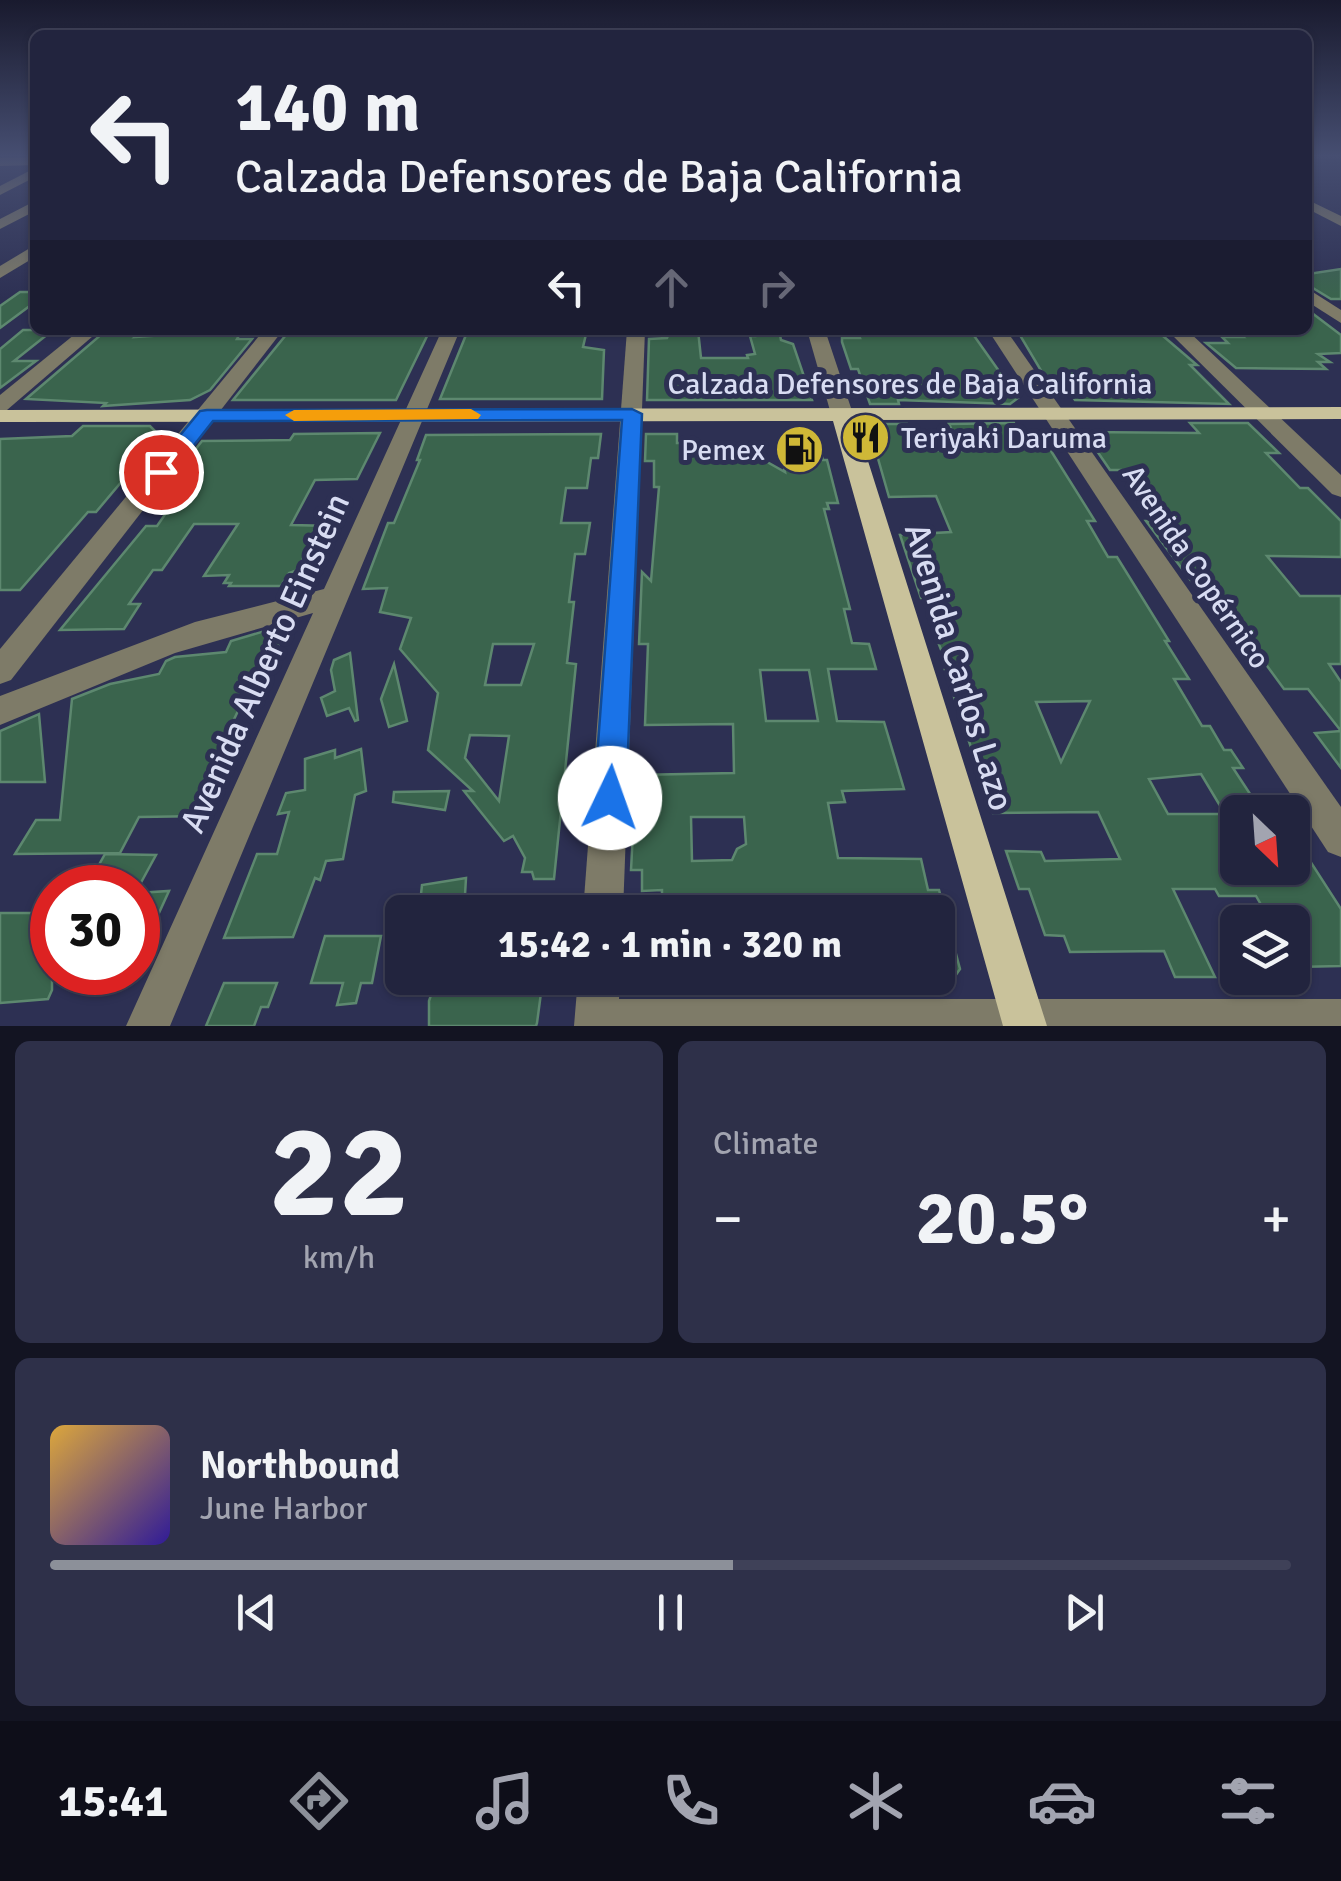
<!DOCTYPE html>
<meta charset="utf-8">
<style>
:root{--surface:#22243e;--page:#2e3049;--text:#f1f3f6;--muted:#a2a4b0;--line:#3f4158;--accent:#8c9099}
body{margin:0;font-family:Signika,sans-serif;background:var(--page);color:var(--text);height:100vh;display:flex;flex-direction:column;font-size:38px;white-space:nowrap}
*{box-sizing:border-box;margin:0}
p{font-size:32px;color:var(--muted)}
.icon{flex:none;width:55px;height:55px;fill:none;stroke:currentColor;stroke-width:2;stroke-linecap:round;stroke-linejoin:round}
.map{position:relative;height:1026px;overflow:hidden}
.side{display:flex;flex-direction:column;gap:15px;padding:15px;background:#131422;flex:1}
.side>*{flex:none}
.guide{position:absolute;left:30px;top:30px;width:1282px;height:305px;border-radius:15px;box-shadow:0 2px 8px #0004,0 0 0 2px var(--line);background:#22243e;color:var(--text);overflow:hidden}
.needle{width:65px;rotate:155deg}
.buttons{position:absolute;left:1220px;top:795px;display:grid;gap:20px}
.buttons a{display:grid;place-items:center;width:90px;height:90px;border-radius:15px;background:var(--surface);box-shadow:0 2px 8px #0004,0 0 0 2px var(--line);font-size:50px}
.speed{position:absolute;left:30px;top:865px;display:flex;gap:20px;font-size:50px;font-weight:700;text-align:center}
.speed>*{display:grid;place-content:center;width:130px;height:130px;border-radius:50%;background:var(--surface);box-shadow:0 2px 8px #0004,0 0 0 2px var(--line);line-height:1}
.speed .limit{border:15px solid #d22;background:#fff;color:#111}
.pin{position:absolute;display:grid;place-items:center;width:85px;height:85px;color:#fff;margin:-42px;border:5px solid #fff;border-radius:50%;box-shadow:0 2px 10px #0007}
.me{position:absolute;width:110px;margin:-55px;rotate:3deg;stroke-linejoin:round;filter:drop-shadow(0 0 8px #0008)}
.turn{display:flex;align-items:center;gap:35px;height:210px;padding:0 40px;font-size:45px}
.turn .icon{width:130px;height:130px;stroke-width:2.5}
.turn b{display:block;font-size:70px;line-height:85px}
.lanes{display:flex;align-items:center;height:95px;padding:0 40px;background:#0003;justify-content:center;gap:50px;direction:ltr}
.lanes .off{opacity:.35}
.big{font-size:75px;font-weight:800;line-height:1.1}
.side .card{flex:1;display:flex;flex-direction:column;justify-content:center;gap:15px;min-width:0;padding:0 35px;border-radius:15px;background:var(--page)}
.side .dial{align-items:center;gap:0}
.dial b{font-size:130px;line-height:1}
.song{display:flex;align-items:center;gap:30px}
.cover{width:120px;height:120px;border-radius:15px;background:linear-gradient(135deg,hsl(40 70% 55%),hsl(250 70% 35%))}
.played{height:10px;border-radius:5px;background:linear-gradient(90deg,var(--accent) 55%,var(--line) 55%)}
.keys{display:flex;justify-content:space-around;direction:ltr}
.heat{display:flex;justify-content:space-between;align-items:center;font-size:55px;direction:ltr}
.side .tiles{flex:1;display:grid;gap:15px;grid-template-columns:1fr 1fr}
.card:last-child{grid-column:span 2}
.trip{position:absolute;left:385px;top:895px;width:570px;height:100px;border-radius:15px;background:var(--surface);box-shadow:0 2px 8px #0004,0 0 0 2px var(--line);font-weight:800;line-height:100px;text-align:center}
.tab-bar{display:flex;height:160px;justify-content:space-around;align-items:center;background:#0e0e19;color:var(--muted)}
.tab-bar .icon{width:70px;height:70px}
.tab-bar .on{color:var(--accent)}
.tab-bar b{font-size:45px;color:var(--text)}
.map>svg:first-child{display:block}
</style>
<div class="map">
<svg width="1341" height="1026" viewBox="0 0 1341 1026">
<rect width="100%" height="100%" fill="#2d3053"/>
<g fill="#3a644d" stroke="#5d886f" stroke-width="2.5" fill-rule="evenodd">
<polygon points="1341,269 1341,299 1331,299 1308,285 1308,274"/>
<polygon points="20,292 35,292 35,302 0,328 0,306"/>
<polygon points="1308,310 1341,335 1341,353 1318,354 1330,362 1318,362 1326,369 1236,368 1206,343 1228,343 1222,337 1243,337 1234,330 1308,330"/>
<polygon points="23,330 53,330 14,361 36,361 0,388 0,349"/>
<polygon points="111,330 143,330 135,337 242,330 237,339 252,339 210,390 190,400 103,406 106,403 26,399 103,333"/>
<polygon points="290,330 430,330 396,400 233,400"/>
<polygon points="468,330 587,330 583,347 604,350 602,399 440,399"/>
<polygon points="680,330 698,330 701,358 748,358 747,355 755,354 750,336 755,336 754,330 779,330 781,340 793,344 812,400 647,400 649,339 667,338 670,331"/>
<polygon points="857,330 970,330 1018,398 1010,404 898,400 899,404 870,404 858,369 851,369 842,342 842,338 860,338"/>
<polygon points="1156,330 1197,365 1190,365 1229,404 1075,400 1064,384 1049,384 1018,332"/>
<path d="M1014,423L1019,432L1041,435L1095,521H1087L1108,557H1117L1169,641H1165L1189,679H1174L1202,726H1210L1224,750H1231L1243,768H1233L1254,800L1238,801V868H1292V833L1341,909V966L1296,967L1292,961V922H1271L1256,896H1219L1215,889H1173L1215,977H1175L1164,951L1070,952L1064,936L1045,935L1029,889H1019L1006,851L1041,852L1045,861L1120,859L1098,812L993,813L945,670H949L938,642H942L933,613L928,598H921L900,535L951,532L936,496L889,497L871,434H881L877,424H907L918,450L962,451L949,424ZM1090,701L1061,762L1036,702ZM1201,774L1225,814H1168L1149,779Z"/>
<polygon points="1190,423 1248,423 1279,453 1266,453 1300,488 1308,488 1341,521 1341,557 1267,556 1300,596 1341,596 1341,664 1329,664 1341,682 1341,731 1308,689 1284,689 1251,644 1243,645 1198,582 1192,582 1146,521 1164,521 1138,486 1121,470 1110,470 1084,432 1199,433"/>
<polygon points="83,426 150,426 160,436 96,512 88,512 20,590 0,590 0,439 72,436"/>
<polygon points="380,433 357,479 315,480 291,525 332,526 314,556 304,556 298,570 289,573 281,586 229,586 231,583 224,583 229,575 204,576 238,524 194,524 162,570 153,570 129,604 140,604 124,629 60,630 146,526 157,526 187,483 169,483 202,441 290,440 294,434"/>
<path d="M601,434L598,458H591L587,488H566L561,523H590L585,554H575L569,602H574L567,663L576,664L554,879H534L532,872H522L525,858L513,836L504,841L464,791H473L428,750L438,693L400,649L411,618L380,612L387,588L363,589L388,523H394L420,460H417L426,435ZM493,644H534L521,685H485ZM470,735L509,736L499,801L465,758Z"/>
<path d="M646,434H677V443H733L785,472L779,444H818L823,460H827L838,503H827L829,509H824L850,609H844L852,643L869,644L876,669H828L837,721L884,722L904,789L842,791L845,802L828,803L838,858L921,859L928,890H939L960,969L953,979H938V912H662V890L642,891V870H631L636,775L734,773L733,724L645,725L648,644H639L642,572L651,581L659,487H654V461H645ZM760,670H809L818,721H766ZM691,817H744L746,844L737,849L732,860L692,861Z"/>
<polygon points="285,625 277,650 271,661 267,661 258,691 247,692 219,751 234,751 204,816 139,817 120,853 15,854 36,820 60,820 72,699 110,684 159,674 166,661 175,657 226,652 231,641"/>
<polygon points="350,653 358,720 355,721 349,708 327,716 321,698 335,691 331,670 334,660"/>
<polygon points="394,664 407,721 389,727 381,699"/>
<polygon points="39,714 45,782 0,782 0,731"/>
<polygon points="1341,731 1341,768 1315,733"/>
<polygon points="361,749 366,791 355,795 343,859 326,861 320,880 315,878 293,937 224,938 257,854 277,854 289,812 278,814 286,793 305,790 305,759 335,750 335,758"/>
<polygon points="449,791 445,810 393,802 394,792"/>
<polygon points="105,854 156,855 138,888 86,888"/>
<polygon points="466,878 464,912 419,912 422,885"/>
<polygon points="169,891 138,959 138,893"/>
<polygon points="0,913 52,913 52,990 48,999 0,1003"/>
<polygon points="325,936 381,936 372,983 361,983 356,1003 337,1005 343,983 311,983"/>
<polygon points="439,978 543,978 537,1023 536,1026 429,1026 429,1001 432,992 438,991"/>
<polygon points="224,983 277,983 268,1007 261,1007 254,1026 206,1026"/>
</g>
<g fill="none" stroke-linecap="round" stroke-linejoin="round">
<g fill="#7e7b68" fill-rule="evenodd">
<polygon points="35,157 35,165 0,166 0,158"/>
<polygon points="35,168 35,177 0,195 0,186"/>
<polygon points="1308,200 1341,216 1341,226 1308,209"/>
<polygon points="35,201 35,211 0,229 0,219"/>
<polygon points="35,245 35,257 0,278 0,266"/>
<polygon points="1308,289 1341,310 1341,323 1308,302"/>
<polygon points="80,330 100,330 7,410 0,412 0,395"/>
<polygon points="264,330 283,330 11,680 0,684 0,649"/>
<polygon points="442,330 460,330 170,1026 126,1026 313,613 175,653 0,725 0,696 195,622 324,589"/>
<polygon points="627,330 645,330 623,912 583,912"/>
<polygon points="807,330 825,330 853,414 850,419 842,420 831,414"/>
<polygon points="988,330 1006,330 1341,807 1341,857 1328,852"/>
<polygon points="1167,330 1187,330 1341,475 1341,497 1332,494"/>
<polygon points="578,978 620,978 619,999 1341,999 1341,1026 574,1026"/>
</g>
<polygon fill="#c9c29b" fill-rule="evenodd" points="1341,407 1341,419 855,420 1047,1026 1003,1026 833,421 0,422 0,410"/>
</g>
<linearGradient id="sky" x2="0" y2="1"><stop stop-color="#191a2e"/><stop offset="0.52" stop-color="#464e71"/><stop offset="1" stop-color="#464e71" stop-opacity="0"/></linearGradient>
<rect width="1341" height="299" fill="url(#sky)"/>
<polygon fill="#1a73e8" stroke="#114b97" stroke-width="2.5" points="632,409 642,414 626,798 621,808 610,813 598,808 594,798 622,420 213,421 169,477 161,479 150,472 200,411 207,410"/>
<polygon fill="#f59e0b" points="471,409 481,415 478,419 294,421 285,415 294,410"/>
<defs>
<symbol id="restaurant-disc" viewBox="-11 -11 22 22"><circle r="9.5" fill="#cfb837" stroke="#2d3053"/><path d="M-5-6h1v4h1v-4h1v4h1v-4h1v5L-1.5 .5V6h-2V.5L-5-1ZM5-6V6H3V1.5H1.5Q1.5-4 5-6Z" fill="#111"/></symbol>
<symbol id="fuel-disc" viewBox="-11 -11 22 22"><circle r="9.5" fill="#cfb837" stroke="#2d3053"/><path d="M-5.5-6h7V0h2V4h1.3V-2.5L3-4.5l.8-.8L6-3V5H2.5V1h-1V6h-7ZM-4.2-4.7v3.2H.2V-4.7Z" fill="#111"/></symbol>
</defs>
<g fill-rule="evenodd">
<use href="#restaurant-disc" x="838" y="410" width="55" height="55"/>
<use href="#fuel-disc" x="772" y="422" width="55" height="55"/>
</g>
<g text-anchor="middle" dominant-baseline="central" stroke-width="10" stroke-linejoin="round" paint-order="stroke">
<g font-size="30" fill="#d8dcf2" stroke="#2d3053">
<text x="910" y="384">Calzada Defensores de Baja California</text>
<text transform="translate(1196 567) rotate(56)">Avenida Copérnico</text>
</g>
<g font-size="30" fill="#d8dcf2" stroke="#2d3053" text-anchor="start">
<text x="901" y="438">Teriyaki Daruma</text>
<text x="765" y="450" text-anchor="end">Pemex</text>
</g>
<g font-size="35" fill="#d8dcf2" stroke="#2d3053">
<text transform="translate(265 663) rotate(-66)">Avenida Alberto Einstein</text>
<text transform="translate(959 667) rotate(73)">Avenida Carlos Lazo</text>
</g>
</g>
</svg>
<div class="buttons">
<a><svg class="needle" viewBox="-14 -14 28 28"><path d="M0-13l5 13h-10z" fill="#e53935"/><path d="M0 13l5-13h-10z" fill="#a2a4b0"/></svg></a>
<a><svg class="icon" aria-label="layers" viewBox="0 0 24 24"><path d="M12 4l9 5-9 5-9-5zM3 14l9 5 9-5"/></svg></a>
</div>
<div class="speed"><div class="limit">30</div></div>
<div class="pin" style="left:161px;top:472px;background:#d93025"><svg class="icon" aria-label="arrive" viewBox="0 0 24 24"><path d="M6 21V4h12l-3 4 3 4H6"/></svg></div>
<svg class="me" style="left:610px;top:798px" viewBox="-20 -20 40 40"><circle r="19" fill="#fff"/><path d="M0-13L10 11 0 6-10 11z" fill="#1a73e8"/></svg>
<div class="trip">15:42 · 1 min · 320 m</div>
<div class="guide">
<div class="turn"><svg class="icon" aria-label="left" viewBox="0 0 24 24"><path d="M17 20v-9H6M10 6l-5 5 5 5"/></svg><div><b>140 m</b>Calzada Defensores de Baja California</div></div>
<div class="lanes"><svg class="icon" aria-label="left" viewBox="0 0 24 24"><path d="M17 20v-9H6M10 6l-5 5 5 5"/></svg><svg class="icon off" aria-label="ahead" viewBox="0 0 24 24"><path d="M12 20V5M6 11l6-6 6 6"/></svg><svg class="icon off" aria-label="right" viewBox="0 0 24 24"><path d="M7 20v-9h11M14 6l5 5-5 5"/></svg></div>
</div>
</div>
<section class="side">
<div class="tiles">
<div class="card dial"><b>22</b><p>km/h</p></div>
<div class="card"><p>Climate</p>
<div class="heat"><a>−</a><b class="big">20.5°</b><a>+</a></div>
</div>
<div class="card">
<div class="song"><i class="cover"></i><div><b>Northbound</b><p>June Harbor</p></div></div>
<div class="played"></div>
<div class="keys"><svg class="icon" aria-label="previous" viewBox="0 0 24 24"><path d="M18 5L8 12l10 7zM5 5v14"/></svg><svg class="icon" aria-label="pause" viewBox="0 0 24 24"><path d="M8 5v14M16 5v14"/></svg><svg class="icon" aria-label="next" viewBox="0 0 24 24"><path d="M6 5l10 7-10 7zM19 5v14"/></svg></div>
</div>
</div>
</section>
<nav class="tab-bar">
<b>15:41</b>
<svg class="icon on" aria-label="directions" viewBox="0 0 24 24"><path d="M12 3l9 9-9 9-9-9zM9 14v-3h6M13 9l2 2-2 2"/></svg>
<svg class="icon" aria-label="music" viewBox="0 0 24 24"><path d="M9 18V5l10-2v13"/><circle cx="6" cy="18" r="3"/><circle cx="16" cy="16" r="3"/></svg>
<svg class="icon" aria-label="phone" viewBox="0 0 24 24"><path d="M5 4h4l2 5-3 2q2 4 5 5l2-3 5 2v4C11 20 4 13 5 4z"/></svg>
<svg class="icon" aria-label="climate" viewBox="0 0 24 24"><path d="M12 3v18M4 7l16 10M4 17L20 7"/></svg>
<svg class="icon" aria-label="car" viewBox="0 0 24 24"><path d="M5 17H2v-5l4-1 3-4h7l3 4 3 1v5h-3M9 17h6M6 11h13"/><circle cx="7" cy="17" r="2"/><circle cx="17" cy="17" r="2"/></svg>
<svg class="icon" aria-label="filters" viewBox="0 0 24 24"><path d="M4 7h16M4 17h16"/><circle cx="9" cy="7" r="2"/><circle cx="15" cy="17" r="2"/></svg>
</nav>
